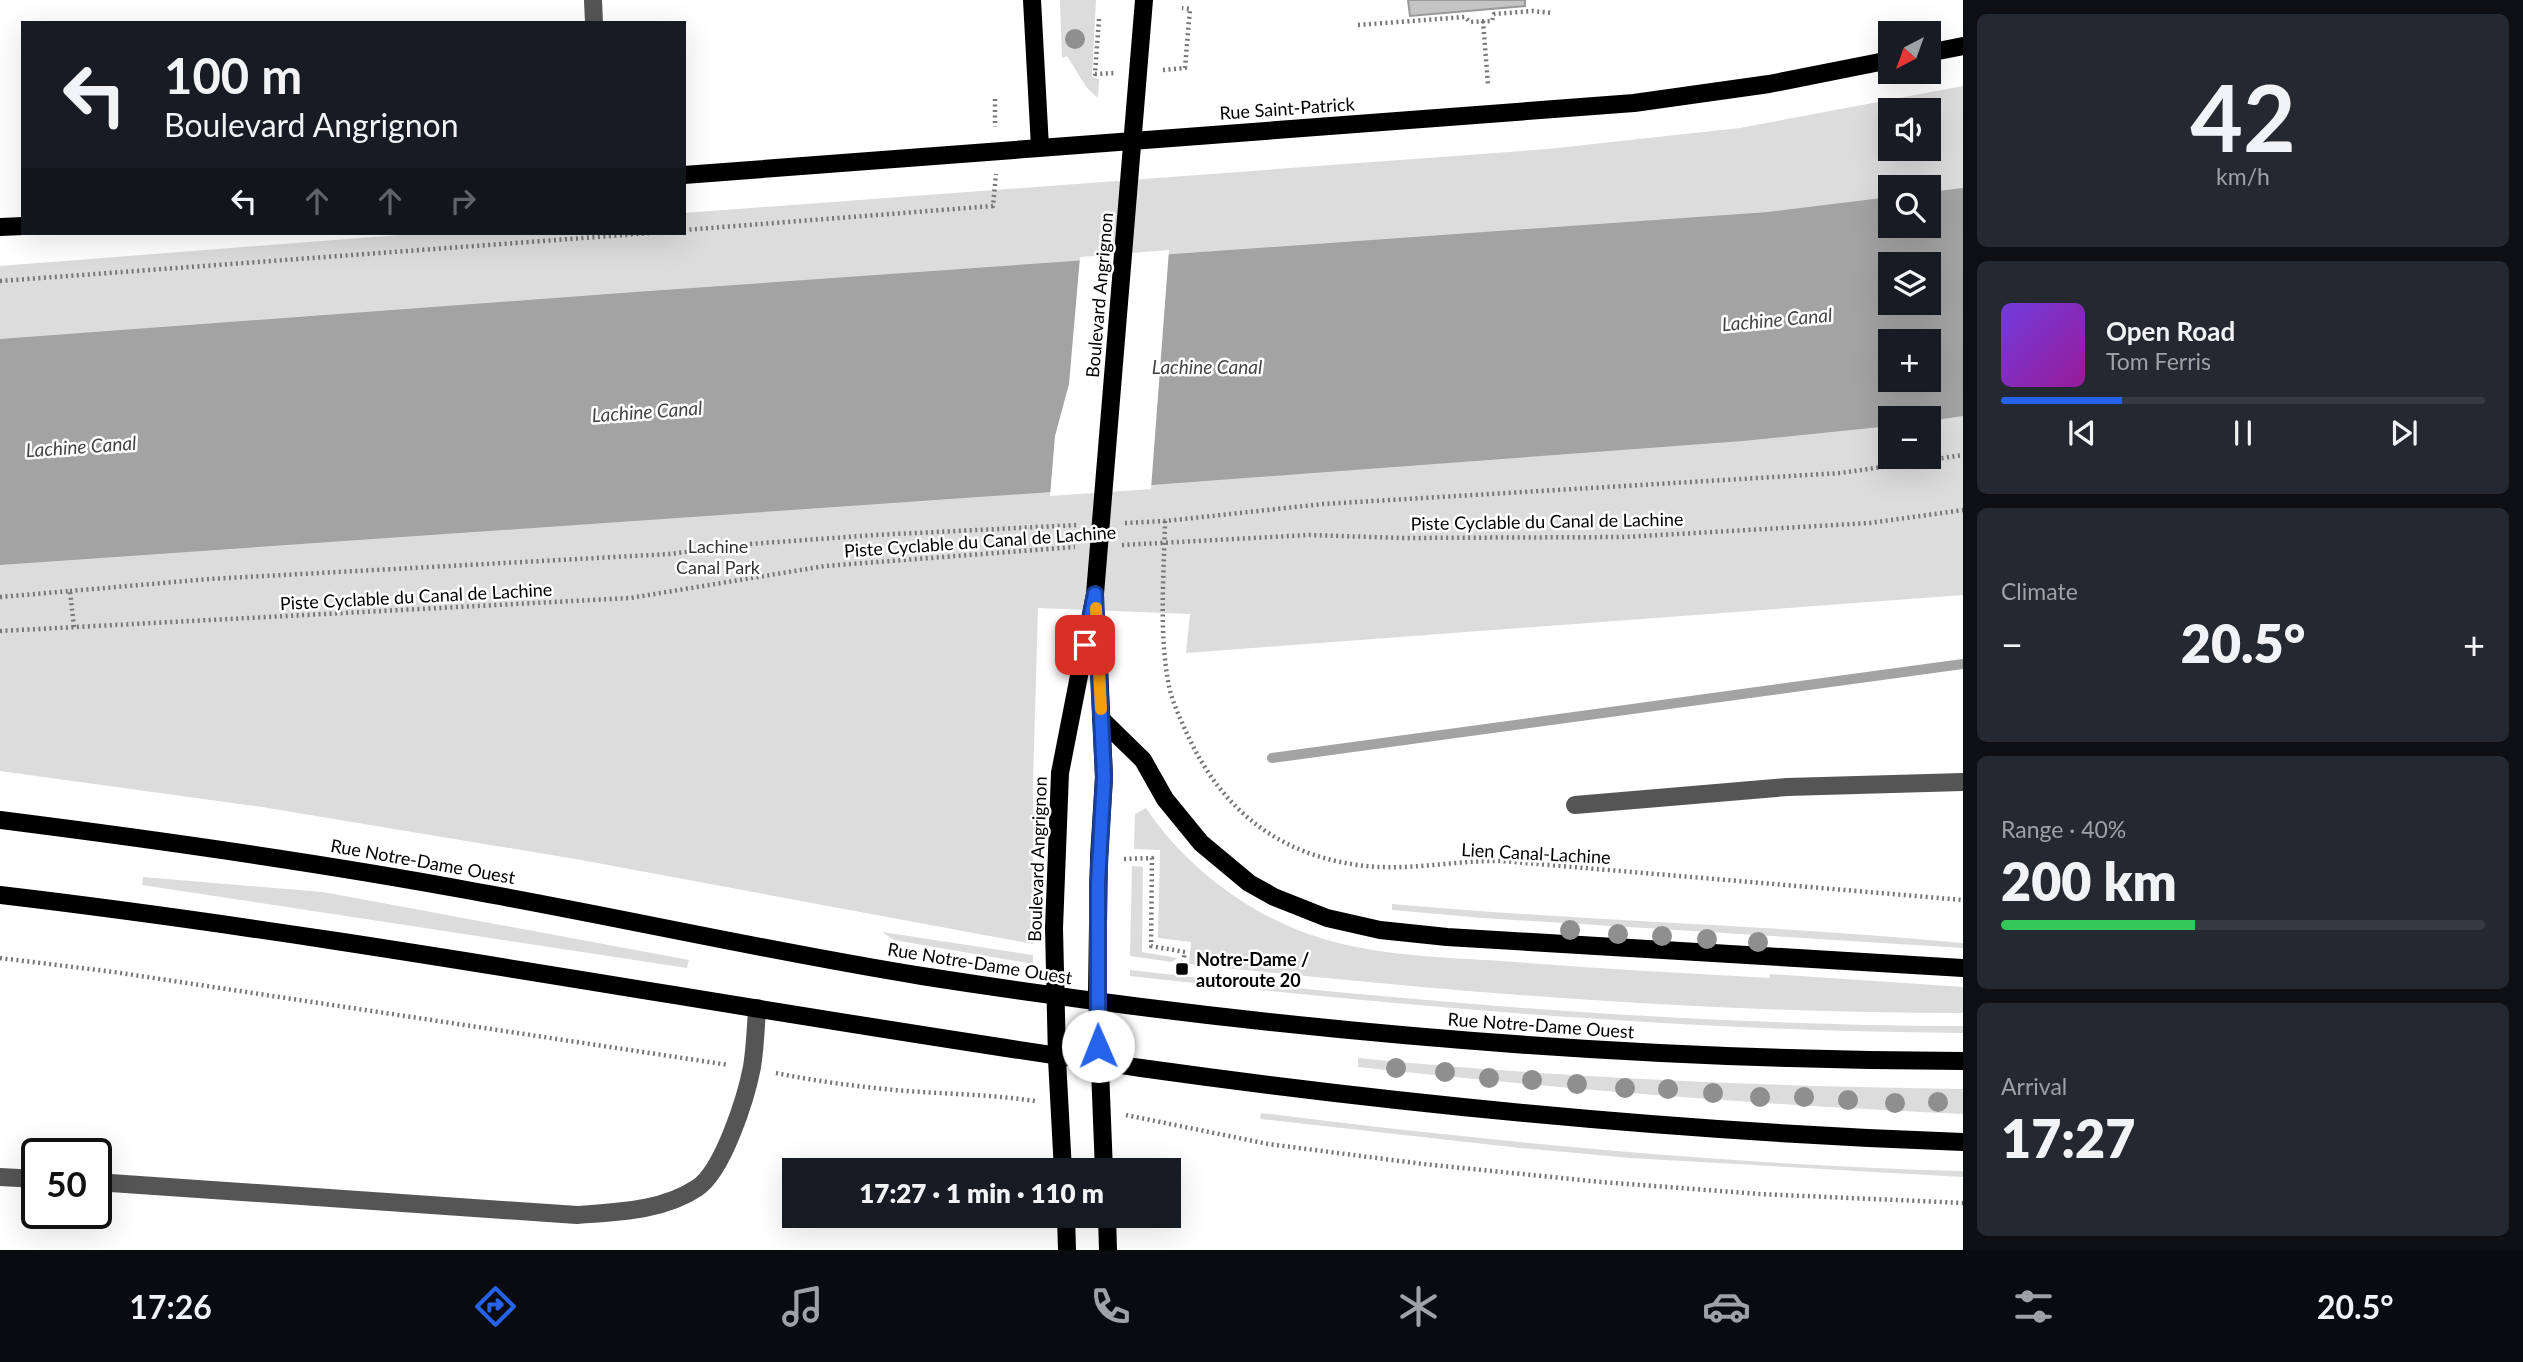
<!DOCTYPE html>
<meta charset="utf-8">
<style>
:root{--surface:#171b24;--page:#242831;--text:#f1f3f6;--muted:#9ea1a6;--line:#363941;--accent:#2563eb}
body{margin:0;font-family:Lato,sans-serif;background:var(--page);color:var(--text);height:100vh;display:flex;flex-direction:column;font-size:26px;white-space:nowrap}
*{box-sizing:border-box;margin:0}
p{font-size:23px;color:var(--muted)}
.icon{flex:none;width:38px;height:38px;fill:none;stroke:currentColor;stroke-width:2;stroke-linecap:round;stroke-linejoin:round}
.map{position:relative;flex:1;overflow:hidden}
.sheet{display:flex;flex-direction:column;gap:14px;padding:14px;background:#0d0f14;width:560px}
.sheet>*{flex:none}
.guide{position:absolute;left:21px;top:21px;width:665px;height:214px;border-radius:0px;box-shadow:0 7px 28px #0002;background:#171b24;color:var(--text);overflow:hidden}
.needle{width:46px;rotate:221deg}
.fabs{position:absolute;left:1878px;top:21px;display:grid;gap:14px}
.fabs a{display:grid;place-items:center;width:63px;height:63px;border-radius:0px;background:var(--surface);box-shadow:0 7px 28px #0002;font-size:35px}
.speed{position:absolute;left:21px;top:1138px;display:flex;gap:14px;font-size:35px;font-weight:700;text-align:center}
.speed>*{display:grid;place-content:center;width:91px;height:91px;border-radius:50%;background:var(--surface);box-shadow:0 7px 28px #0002;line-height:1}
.speed .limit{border:4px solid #111;border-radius:10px;background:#fff;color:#111}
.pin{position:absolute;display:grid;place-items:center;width:60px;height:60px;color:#fff;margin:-30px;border-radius:14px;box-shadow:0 4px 10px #0006}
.me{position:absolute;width:77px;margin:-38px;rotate:359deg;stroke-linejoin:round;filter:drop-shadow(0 0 5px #0008)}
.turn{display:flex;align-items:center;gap:24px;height:147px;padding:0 28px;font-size:32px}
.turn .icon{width:91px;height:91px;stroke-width:2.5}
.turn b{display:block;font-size:49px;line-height:60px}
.lanes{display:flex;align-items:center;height:66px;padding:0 28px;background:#0003;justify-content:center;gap:35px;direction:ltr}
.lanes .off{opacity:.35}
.big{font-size:52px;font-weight:800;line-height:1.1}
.sheet .card{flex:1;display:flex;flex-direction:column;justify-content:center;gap:10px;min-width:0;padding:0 24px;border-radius:10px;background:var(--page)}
.sheet .dial{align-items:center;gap:0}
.dial b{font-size:91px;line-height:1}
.song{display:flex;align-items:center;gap:21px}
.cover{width:84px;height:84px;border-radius:10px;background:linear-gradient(135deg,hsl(260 70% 55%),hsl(300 70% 35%))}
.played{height:7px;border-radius:4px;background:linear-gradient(90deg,var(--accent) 25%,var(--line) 25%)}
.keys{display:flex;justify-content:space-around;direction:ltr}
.heat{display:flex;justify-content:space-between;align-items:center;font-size:38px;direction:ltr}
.charge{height:10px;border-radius:5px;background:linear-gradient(90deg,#34c759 40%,var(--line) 0)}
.trip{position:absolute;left:782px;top:1158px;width:399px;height:70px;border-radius:0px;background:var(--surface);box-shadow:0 7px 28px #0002;font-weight:800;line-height:70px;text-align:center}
.menu{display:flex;height:112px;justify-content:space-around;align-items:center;background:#090b0e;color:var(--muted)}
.menu .icon{width:49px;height:49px}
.menu .active{color:var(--accent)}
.menu b{font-size:32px;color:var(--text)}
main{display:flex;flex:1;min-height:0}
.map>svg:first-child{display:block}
</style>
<main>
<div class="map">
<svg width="1963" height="1250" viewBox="0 0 1963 1250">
<rect width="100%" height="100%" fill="#fff"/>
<g fill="#dcdcdc" fill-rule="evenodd">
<polygon points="1060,0 1096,0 1092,77 1099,79 1098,98 1087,88 1067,56 1062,58"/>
<path d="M1963,86V595L1186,653L1190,614L1038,608L1033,782V944L581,860L262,807L0,771V266L424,233H684V213L1548,149L1740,128ZM1890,110H1928V149H1890ZM1890,187H1928V226H1890ZM1890,264H1928V303H1890ZM1890,341H1928V380H1890ZM1890,418H1928V457H1890Z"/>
<path d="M1146,808C1190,874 1264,926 1342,944C1398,957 1458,958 1516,962C1600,969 1685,973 1770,978V974L1963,987V1013C1704,1013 1446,992 1189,964L1191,942L1158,938L1160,850L1134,849L1135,814Z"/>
<polygon points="1132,866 1143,867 1142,952 1177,958 1172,962 1130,956"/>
<polygon points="143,877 323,892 689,960 687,968 142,885"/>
<path d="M1392,904C1582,921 1773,925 1963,943V948L1483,918L1392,910Z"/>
<polygon points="882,932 1033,955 1033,964 894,940"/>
<path d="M1130,970C1407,1002 1684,1025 1963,1026V1033C1684,1031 1407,1007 1130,976Z"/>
<path d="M1358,1058C1560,1078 1761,1086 1963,1089V1114C1761,1105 1559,1089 1358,1067Z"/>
<path d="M1261,1113C1493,1142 1729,1165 1963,1171V1177L1630,1158L1520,1148L1260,1119Z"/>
</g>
<path fill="#a3a3a3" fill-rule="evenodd" d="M1963,188V416L1929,421L1928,418H1890V426L1743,441L1152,485L0,565V339L635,292L1768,212L1890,197V226H1928L1929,192ZM1890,264H1928V303H1890ZM1890,341H1928V380H1890Z"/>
<polygon fill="#fff" points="1169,250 1151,489 1050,496 1055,436 1069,384 1080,257"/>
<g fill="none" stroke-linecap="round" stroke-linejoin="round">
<polyline stroke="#a3a3a3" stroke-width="10" points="1272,758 1963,664"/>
</g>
<polygon fill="#c4c4c4" stroke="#999" stroke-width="2" points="1408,0 1525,0 1525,6 1410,16"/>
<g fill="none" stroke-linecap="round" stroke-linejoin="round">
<g stroke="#777" stroke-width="4.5" stroke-dasharray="2 3.5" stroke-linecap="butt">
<polyline points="1099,19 1095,74 1115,73"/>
<polyline points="1483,21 1488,85"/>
<polyline points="1358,25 1465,17 1470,22 1492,21 1494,14 1533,11 1552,13"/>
<polyline points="1163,70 1185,68 1190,9 1182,8"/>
<polyline points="995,99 995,127"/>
<polyline points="684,230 993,206 996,174"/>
<polyline points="0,281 651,233"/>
<path d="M1165,521C1164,574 1159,629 1168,681C1171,700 1180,718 1188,736C1222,809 1277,854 1358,865C1405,872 1455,860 1502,861L1963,900"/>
<polyline points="1125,523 1165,521 1323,504 1841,473 1963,455"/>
<polyline points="1122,545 1309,535 1404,538 1625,537 1870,523 1963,510"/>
<polyline points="70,591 209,579 670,554 749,544 875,535 1078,525"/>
<polyline points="0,597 70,591 74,627"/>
<polyline points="0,631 630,598 825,566 1075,547"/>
<polyline points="1124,859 1152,858 1151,946 1185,952 1182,969"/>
<polyline points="0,958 114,972 729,1065"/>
<path d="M776,1073C815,1081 854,1086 894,1090C941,1094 988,1094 1035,1101"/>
<polyline points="1126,1115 1268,1144 1423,1164 1601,1182 1760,1194 1963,1203"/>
</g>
<g stroke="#555" stroke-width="18">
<polyline points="593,0 594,23"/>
<polyline points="1575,805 1787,787 1963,782"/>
<polyline points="0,1177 37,1179"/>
<path d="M96,1182L577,1215C616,1212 663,1211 697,1188C723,1171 746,1098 752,1067C755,1048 756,1028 757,1008"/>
</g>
<g stroke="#000" stroke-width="18">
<polyline points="1032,0 1040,147"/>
<polyline points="1928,53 1963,46"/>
<polyline points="684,175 1634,103 1769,84 1890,60"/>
<polyline points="0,227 23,226"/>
<polyline points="1097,622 1104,777 1099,857 1097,992 1104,1171"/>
<polyline points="1101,719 1143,760 1165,799 1201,843 1249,883 1274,897 1327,918 1380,930 1447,937 1963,968"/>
<path d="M0,820C158,840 316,862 472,891C623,918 772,952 922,976C1267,1030 1614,1060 1963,1061"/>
<path d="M0,895C382,940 760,1014 1141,1068C1413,1106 1688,1132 1963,1142"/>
<polyline points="1063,1171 1057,1059 1054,928 1060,773 1095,594 1144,0"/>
<polyline points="1066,1216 1067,1250"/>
<polyline points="1107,1216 1108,1250"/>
</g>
</g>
<g fill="#8f8f8f">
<circle cx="1075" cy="39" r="10"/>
<circle cx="1570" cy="930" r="10"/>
<circle cx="1618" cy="934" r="10"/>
<circle cx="1662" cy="936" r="10"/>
<circle cx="1707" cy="939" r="10"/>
<circle cx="1758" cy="942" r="10"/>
<circle cx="1396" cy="1068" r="10"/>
<circle cx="1445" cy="1072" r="10"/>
<circle cx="1489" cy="1078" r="10"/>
<circle cx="1532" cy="1080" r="10"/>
<circle cx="1577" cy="1084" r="10"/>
<circle cx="1625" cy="1088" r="10"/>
<circle cx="1668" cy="1089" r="10"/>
<circle cx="1713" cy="1093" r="10"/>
<circle cx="1760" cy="1097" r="10"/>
<circle cx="1804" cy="1097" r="10"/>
<circle cx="1848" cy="1100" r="10"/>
<circle cx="1938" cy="1102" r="10"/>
<circle cx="1895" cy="1103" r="10"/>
</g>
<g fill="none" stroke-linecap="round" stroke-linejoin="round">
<defs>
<polyline id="route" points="1085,645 1095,594 1104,777 1098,883 1098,1046"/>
</defs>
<use href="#route" stroke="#184099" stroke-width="18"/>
<use href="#route" stroke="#2563eb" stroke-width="12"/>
<polyline stroke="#f59e0b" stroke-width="12" points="1096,608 1101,709"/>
</g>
<rect fill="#000" stroke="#fff" stroke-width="2.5" x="1175" y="962" width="14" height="14" rx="3.5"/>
<g text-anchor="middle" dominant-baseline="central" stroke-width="5" stroke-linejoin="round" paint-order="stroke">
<g font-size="18" fill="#000" stroke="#fff">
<text transform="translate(1287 108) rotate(-4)">Rue Saint-Patrick</text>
<text transform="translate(1099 295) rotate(-85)">Boulevard Angrignon</text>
<text transform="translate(1547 521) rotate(-1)">Piste Cyclable du Canal de Lachine</text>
<text transform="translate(980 541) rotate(-4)">Piste Cyclable du Canal de Lachine</text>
<text transform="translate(416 596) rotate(-3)">Piste Cyclable du Canal de Lachine</text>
<text transform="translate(1536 853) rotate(3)">Lien Canal-Lachine</text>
<text transform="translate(1037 859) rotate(-88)">Boulevard Angrignon</text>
<text transform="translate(423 861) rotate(10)">Rue Notre-Dame Ouest</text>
<text transform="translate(980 963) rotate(9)">Rue Notre-Dame Ouest</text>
<text transform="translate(1541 1025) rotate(4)">Rue Notre-Dame Ouest</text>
</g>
<g font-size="18" fill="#333" stroke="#fff">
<text x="718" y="546">Lachine<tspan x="718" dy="21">Canal Park</tspan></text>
</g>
<g font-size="18" font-weight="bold" fill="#000" stroke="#fff" text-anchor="start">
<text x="1196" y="959">Notre-Dame /<tspan x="1196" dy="21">autoroute 20</tspan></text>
</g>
<g font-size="19" font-style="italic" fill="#444" stroke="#fff">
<text transform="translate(1777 319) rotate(-5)">Lachine Canal</text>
<text x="1207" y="366">Lachine Canal</text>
<text transform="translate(647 411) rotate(-4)">Lachine Canal</text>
<text transform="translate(81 446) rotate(-4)">Lachine Canal</text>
</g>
</g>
</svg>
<div class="fabs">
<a><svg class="needle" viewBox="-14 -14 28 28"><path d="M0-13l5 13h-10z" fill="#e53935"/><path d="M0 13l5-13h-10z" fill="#9ea1a6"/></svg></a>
<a><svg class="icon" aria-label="sound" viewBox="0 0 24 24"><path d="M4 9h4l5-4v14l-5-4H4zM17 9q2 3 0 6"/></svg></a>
<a><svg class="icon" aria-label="search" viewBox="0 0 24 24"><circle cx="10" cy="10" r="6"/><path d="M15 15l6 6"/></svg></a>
<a><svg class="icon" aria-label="layers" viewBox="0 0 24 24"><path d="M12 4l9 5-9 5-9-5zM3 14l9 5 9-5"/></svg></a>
<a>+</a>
<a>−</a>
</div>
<div class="speed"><div class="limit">50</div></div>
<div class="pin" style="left:1085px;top:645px;background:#d93025"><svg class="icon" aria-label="arrive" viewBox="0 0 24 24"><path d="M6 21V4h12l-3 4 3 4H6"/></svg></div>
<svg class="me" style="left:1098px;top:1046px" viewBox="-20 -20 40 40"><circle r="19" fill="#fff"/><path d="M0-13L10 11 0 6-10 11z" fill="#2563eb"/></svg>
<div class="trip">17:27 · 1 min · 110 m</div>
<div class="guide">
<div class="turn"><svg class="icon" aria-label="left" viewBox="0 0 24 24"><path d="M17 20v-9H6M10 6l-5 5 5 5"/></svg><div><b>100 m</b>Boulevard Angrignon</div></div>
<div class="lanes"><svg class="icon" aria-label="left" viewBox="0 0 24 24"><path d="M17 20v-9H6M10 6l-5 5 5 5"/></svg><svg class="icon off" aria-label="ahead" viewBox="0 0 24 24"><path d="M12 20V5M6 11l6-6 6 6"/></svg><svg class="icon off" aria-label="ahead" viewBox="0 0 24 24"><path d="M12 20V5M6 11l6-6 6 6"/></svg><svg class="icon off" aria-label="right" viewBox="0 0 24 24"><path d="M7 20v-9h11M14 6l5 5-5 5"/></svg></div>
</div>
</div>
<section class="sheet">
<div class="card dial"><b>42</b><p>km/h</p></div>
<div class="card">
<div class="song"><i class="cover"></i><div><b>Open Road</b><p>Tom Ferris</p></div></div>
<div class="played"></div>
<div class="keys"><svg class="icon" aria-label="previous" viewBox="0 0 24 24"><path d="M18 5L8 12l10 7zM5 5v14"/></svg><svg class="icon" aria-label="pause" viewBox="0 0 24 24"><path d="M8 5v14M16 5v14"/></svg><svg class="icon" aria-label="next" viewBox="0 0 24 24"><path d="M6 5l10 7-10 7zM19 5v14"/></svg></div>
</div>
<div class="card"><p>Climate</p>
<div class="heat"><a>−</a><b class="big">20.5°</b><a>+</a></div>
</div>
<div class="card"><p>Range · 40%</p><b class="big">200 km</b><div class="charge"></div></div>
<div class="card"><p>Arrival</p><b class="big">17:27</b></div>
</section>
</main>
<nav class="menu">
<b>17:26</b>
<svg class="icon active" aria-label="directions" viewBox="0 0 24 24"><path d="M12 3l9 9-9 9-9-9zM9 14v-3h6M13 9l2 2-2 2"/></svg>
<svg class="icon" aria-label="music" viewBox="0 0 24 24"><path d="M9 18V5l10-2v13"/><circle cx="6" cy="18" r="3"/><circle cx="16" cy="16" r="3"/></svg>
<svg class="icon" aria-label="phone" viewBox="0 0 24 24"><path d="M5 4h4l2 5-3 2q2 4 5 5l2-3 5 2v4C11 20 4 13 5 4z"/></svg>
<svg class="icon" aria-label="climate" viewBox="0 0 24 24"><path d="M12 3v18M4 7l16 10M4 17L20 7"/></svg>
<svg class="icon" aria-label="car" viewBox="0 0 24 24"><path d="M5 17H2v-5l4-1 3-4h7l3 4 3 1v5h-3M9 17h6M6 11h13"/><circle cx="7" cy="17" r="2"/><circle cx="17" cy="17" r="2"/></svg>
<svg class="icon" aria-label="filters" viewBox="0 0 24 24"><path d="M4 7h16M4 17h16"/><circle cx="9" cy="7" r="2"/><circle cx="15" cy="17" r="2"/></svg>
<b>20.5°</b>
</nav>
